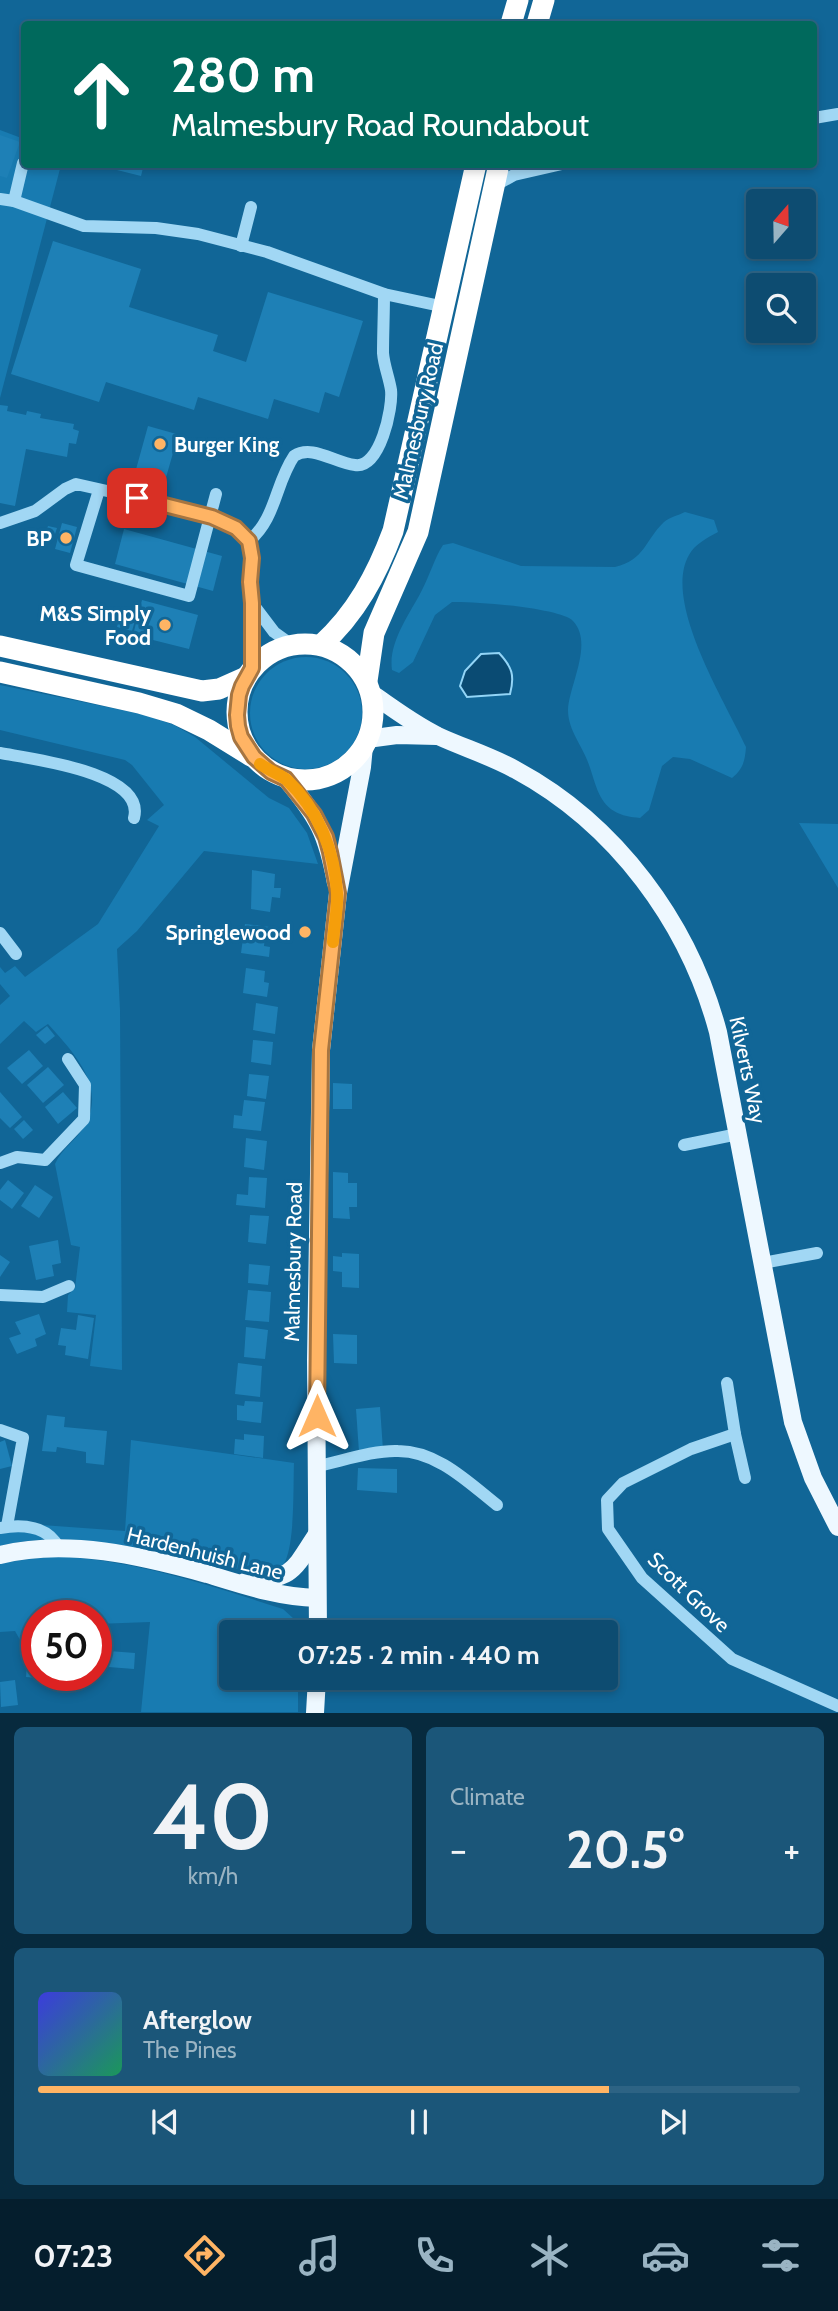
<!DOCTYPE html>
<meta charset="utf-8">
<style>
:root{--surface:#0d4c71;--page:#1b5679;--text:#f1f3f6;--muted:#9ab4c3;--line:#2d6384;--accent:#ffb464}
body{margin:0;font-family:Cabin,sans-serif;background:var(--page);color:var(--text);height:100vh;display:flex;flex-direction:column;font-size:26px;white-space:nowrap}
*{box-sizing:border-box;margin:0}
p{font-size:23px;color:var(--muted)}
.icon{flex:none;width:38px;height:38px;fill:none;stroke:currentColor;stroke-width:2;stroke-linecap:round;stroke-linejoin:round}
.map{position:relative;height:1713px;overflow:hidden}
.details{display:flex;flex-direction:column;gap:14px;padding:14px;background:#072a3e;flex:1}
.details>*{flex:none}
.guide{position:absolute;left:21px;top:21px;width:796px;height:147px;border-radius:7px;box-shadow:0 4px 10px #0003,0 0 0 2px var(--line);background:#00695c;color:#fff;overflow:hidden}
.needle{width:46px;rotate:20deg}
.buttons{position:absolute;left:746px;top:189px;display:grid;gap:14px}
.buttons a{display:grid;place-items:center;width:70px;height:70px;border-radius:7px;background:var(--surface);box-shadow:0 4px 10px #0003,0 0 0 2px var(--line);font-size:35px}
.speed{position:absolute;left:21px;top:1600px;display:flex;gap:14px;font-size:35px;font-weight:700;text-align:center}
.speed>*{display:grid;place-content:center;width:91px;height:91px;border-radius:50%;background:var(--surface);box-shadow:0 4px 10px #0003,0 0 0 2px var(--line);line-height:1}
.speed .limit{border:10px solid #d22;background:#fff;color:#111}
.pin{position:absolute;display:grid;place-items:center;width:60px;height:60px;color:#fff;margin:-30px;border-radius:14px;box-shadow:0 4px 10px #0006}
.me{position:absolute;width:77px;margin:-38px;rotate:0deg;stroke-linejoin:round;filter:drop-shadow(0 0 5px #0008)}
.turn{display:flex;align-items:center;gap:24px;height:147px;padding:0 35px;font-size:32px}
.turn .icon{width:91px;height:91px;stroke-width:2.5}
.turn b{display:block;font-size:49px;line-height:60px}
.big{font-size:52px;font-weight:800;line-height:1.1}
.details .tile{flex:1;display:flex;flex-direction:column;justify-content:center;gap:10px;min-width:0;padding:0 24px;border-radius:10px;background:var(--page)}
.details .dial{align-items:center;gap:0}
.dial b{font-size:91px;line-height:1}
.song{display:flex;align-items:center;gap:21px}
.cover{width:84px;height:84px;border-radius:10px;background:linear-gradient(135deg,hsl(240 70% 55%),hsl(150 70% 35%))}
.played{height:7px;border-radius:4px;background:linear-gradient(90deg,var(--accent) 75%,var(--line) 75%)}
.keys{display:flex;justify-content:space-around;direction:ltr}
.heat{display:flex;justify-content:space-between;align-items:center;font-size:38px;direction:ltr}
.details .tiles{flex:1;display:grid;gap:14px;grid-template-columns:1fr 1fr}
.tile:last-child{grid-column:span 2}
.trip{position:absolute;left:219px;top:1620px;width:399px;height:70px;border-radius:7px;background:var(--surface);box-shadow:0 4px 10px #0003,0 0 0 2px var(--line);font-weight:800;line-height:70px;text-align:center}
.dock{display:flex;height:112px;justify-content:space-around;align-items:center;background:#051e2d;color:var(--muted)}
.dock .icon{width:49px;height:49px}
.dock .selected{color:var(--accent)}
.dock b{font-size:32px;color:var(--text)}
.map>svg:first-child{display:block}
</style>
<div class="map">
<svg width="838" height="1713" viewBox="0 0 838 1713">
<rect width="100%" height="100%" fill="#116697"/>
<g fill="#187bb1">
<polygon points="0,130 24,139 24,164 61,165 0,398"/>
<path d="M685,512L714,520L718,532C707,538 695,544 689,555C662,602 726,703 746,747C745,761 743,769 732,778L690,759L673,757L662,766L649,810L640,818C631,817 622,816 614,811C598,802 595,781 589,765C583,746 568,731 568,710C569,685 594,643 573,621C561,608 472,601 452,602L435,615L413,662L399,673L392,670C388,642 410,614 422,590C430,575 434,559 443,545L453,543L521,566L615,567C645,560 645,540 664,522C670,517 679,515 685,512Z"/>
<circle cx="306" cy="713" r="56"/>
<path d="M0,685L146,715L174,725L195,737L269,798L289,808L307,833L318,864L204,851L137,931L117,949L120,1010L122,1370L90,1366L96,1315L67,1312L68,1295L75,1288L80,1247L71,1245L55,1164C62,1148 77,1140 85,1125C107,1086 73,1052 48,1024L36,1032L24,1021L0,1044V1005L10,996L0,984V967L5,973L15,966L25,977L98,924L159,826L147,820L164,805L132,765L125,760L0,730Z"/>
<polygon points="799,823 838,824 838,888"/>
<path d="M131,1440L294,1463C293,1483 296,1558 280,1568C256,1583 207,1557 182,1552C171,1550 160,1551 149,1549C101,1542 48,1533 0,1546V1522L125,1531Z"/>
<path d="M53,1556C136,1560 205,1584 283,1609L294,1619L298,1633H231V1678H298V1712H141L150,1622L96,1624V1615H37V1643L24,1647L15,1631L0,1632V1563Z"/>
</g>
<path fill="#0a4b73" stroke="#93d5f7" stroke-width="2" d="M499,653C512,667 515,675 510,694L467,697L460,686L465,671L481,654Z"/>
<g fill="#1e80b6">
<polygon points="0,135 20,142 7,178 0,176"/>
<polygon points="93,164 144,164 141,176"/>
<polygon points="53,241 141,269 129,307 218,335 213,351 246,362 268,292 363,321 339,397 325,392 319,413 274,399 268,419 198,397 194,410 106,382 99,402 11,374"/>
<polygon points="0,405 8,406 7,411 26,415 27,411 41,414 40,418 74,424 73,429 79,431 76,444 69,443 67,457 26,449 15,506 0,503"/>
<polygon points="148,426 187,437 184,449 175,446 165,481 135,473"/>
<polygon points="62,523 77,527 70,553 55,549"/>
<polygon points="48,526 57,528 54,537 45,534"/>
<polygon points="124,529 222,556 213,591 115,564"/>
<polygon points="142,600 198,615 189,649 133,635"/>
<polygon points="121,612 136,617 132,631 117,627"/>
<polygon points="252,870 275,874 274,888 281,888 280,898 272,897 270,912 251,909"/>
<polygon points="245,924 270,927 269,936 265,935 264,946 270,947 269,957 241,953"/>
<polygon points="246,968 265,971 264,982 269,983 267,997 243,993"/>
<polygon points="256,1003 278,1007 275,1034 253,1030"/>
<polygon points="47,1026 55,1036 45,1044 36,1035"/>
<polygon points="253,1040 273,1042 271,1065 251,1062"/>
<polygon points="29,1050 43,1066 22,1084 7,1068"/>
<polygon points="48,1067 64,1085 43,1103 27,1085"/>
<polygon points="249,1074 269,1076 266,1099 247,1096"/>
<polygon points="333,1083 352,1084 352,1109 333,1109"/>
<polygon points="0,1092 22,1117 10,1128 0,1118"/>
<polygon points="63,1092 77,1108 58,1124 45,1107"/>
<polygon points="244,1100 265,1102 261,1131 233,1128 234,1115 242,1116"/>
<polygon points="24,1120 33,1130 23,1139 14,1129"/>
<polygon points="246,1138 267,1141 264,1170 244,1167"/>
<polygon points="333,1172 348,1173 348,1183 357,1183 357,1207 349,1207 350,1219 333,1218"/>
<polygon points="249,1177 267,1178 265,1208 236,1205 237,1194 248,1195"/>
<polygon points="8,1180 24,1193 12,1209 0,1200 0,1190"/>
<polygon points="35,1185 53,1197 39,1218 21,1206"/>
<polygon points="250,1215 269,1216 266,1244 248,1242"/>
<polygon points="58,1240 61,1263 52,1265 54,1276 36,1280 29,1246"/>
<polygon points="342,1253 359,1254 359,1288 342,1287 342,1272 333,1271 333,1256 342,1257"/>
<polygon points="0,1255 10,1262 0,1277"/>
<polygon points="249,1264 270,1266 268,1285 248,1283"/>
<polygon points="248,1290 271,1292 269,1322 245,1320"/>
<polygon points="39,1314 46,1334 35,1339 37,1346 17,1354 9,1338 21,1334 15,1322"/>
<polygon points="78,1315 94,1318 88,1359 65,1355 66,1346 58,1345 61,1328 76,1330"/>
<polygon points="246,1327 268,1330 265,1359 244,1357"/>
<polygon points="333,1334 357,1335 357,1364 334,1363"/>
<polygon points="238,1363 262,1366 260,1397 235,1394"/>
<polygon points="245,1401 263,1402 261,1423 237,1420 237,1405 244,1406"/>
<polygon points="380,1407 383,1450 359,1452 356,1409"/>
<polygon points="47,1415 65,1417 64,1427 107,1431 104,1465 86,1463 86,1452 57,1447 56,1452 42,1451"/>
<polygon points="244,1434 264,1436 263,1458 234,1454 235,1439 244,1440"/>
<polygon points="5,1440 12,1466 0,1469 0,1442"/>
<polygon points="358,1468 397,1469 397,1493 357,1490"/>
<polygon points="96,1650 135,1653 134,1669 96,1666"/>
<polygon points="28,1652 37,1653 37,1675 65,1675 64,1680 26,1677"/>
<polygon points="15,1680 18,1705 1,1707 0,1682"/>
</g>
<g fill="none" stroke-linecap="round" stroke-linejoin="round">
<g stroke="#a1d7f4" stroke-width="12">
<polyline points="814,118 838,114"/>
<polyline points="494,186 514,175 562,164"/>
<polyline points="0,199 14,201 84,226 156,228 198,234 267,252 384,294 445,307"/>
<polyline points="14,201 23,163"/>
<polyline points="241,246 251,207"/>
<polyline points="99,490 76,565 189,596 216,494"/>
<polyline points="0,523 35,511 65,489 76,484 156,502 212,518 227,524 243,534 251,546 252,558 250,582 252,668"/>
<path d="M249,541C276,519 275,484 294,456C312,444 335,463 355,465C380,469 393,408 391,390C389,377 384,366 383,353C383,334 384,314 384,294"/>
<polyline points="252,603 274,632 292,645"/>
<path d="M0,753C31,759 146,772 134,818"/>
<polyline points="0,933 16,954"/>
<polyline points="684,1145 738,1134"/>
<polyline points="0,1163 17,1157 45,1160 84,1119 85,1085 68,1059"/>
<polyline points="762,1263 817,1253"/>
<polyline points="0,1295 43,1297 69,1286"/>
<polyline points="727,1383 735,1434 691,1449 623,1483 607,1500 608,1529 642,1578 732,1659 838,1706"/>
<polyline points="0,1430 23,1438 7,1526"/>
<polyline points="735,1434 745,1478"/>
<path d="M318,1466C342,1461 374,1450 398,1451C437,1451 468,1482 497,1505"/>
<path d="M0,1528C23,1524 48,1526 59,1548"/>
</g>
<g stroke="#eef8ff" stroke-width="18">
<path d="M371,693C392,708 415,725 438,736C464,748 491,756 516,770C616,824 689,923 718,1032L793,1422L813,1478L838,1527"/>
<polyline points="367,739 397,735 437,736"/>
<path d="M286,779C318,817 327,834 336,883"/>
<path d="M0,1555C67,1538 142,1556 207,1574C243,1585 278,1597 317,1598"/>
<path d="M246,1581C293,1578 292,1573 317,1534"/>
<polyline points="318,1633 316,1360 321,1050 338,893 362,767 364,746"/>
<polyline points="315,1713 317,1678"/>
</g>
<g stroke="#fff" stroke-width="21">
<polyline points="511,24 518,0"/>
<polyline points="537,24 544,0"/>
<circle cx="305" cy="712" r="68"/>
<path d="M321,645C356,614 377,574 393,531L476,164"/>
<polyline points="0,646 202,691 219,689 246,677"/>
<polyline points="0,672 139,703 176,714 209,730 251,756"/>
<polyline points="367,681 374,633 418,532 499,164"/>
</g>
</g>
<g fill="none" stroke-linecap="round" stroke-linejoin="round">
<defs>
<polyline id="route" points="137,498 212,517 236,528 249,541 252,558 250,582 252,603 252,668 242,686 239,695 237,715 238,726 241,737 254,757 271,772 286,779 314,814 326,837 330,852 338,893 321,1050 317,1416"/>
</defs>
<use href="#route" stroke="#a67541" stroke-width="18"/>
<use href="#route" stroke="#ffb464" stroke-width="12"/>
<path stroke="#f59e0b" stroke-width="12" d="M260,764C268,770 280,774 287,780C318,809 335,852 337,893C338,908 334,926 333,942"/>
</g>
<g fill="#ffb464" stroke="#116697" stroke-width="2.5">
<circle cx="160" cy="444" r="7"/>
<circle cx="66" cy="538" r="7"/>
<circle cx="165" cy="625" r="7"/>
<circle cx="305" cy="932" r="7"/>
</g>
<g text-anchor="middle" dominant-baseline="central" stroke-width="7" stroke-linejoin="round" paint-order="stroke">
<g font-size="21" fill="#fff" stroke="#116697">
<text transform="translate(418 421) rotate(-77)">Malmesbury Road</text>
<text transform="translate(748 1070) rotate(78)">Kilverts Way</text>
<text transform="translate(293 1262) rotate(-89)">Malmesbury Road</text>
<text transform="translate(205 1553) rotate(14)">Hardenhuish Lane</text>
<text transform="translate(689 1592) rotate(44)">Scott Grove</text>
</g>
<g font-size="21" font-weight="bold" fill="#fff" stroke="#116697" text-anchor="end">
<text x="174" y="444" text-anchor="start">Burger King</text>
<text x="52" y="538">BP</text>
<text x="151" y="613">M&amp;S Simply<tspan x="151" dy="24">Food</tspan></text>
<text x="291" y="932">Springlewood</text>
</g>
</g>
</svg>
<div class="buttons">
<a><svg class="needle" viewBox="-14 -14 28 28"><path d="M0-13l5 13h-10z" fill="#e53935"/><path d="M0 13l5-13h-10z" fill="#9ab4c3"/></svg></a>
<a><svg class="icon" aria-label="search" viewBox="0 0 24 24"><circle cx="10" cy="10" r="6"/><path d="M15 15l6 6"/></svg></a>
</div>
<div class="speed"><div class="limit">50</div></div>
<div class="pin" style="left:137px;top:498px;background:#d93025"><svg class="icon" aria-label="arrive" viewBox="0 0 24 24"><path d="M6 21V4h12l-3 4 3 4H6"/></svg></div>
<svg class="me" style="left:317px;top:1416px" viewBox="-20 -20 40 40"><path d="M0-17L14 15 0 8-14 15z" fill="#ffb464" stroke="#fff" stroke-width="4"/></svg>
<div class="trip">07:25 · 2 min · 440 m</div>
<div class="guide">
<div class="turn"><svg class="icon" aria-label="ahead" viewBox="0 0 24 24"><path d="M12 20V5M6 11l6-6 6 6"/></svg><div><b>280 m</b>Malmesbury Road Roundabout</div></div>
</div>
</div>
<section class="details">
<div class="tiles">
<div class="tile dial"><b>40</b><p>km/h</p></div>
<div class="tile"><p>Climate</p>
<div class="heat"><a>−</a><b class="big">20.5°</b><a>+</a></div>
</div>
<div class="tile">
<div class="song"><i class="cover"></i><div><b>Afterglow</b><p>The Pines</p></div></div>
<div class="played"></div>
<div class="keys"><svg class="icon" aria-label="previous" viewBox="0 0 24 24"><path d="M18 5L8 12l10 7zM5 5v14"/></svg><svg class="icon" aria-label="pause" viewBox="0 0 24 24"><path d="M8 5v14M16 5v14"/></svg><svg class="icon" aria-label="next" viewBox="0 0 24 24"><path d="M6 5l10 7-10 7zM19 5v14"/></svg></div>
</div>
</div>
</section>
<nav class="dock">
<b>07:23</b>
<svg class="icon selected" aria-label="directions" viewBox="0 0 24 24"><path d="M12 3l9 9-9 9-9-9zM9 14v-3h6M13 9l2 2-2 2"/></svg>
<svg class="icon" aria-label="music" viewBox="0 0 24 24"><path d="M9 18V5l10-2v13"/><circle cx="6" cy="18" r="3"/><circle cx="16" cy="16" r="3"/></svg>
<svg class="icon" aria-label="phone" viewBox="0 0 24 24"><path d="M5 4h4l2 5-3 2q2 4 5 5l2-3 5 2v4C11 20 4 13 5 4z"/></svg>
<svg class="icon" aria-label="climate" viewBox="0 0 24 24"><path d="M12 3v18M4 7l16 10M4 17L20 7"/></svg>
<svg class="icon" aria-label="car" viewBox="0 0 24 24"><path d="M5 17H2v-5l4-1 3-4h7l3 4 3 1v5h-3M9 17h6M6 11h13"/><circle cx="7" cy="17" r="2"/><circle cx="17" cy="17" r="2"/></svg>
<svg class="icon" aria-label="filters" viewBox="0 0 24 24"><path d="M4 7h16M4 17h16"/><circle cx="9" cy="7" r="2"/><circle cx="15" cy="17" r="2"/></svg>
</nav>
